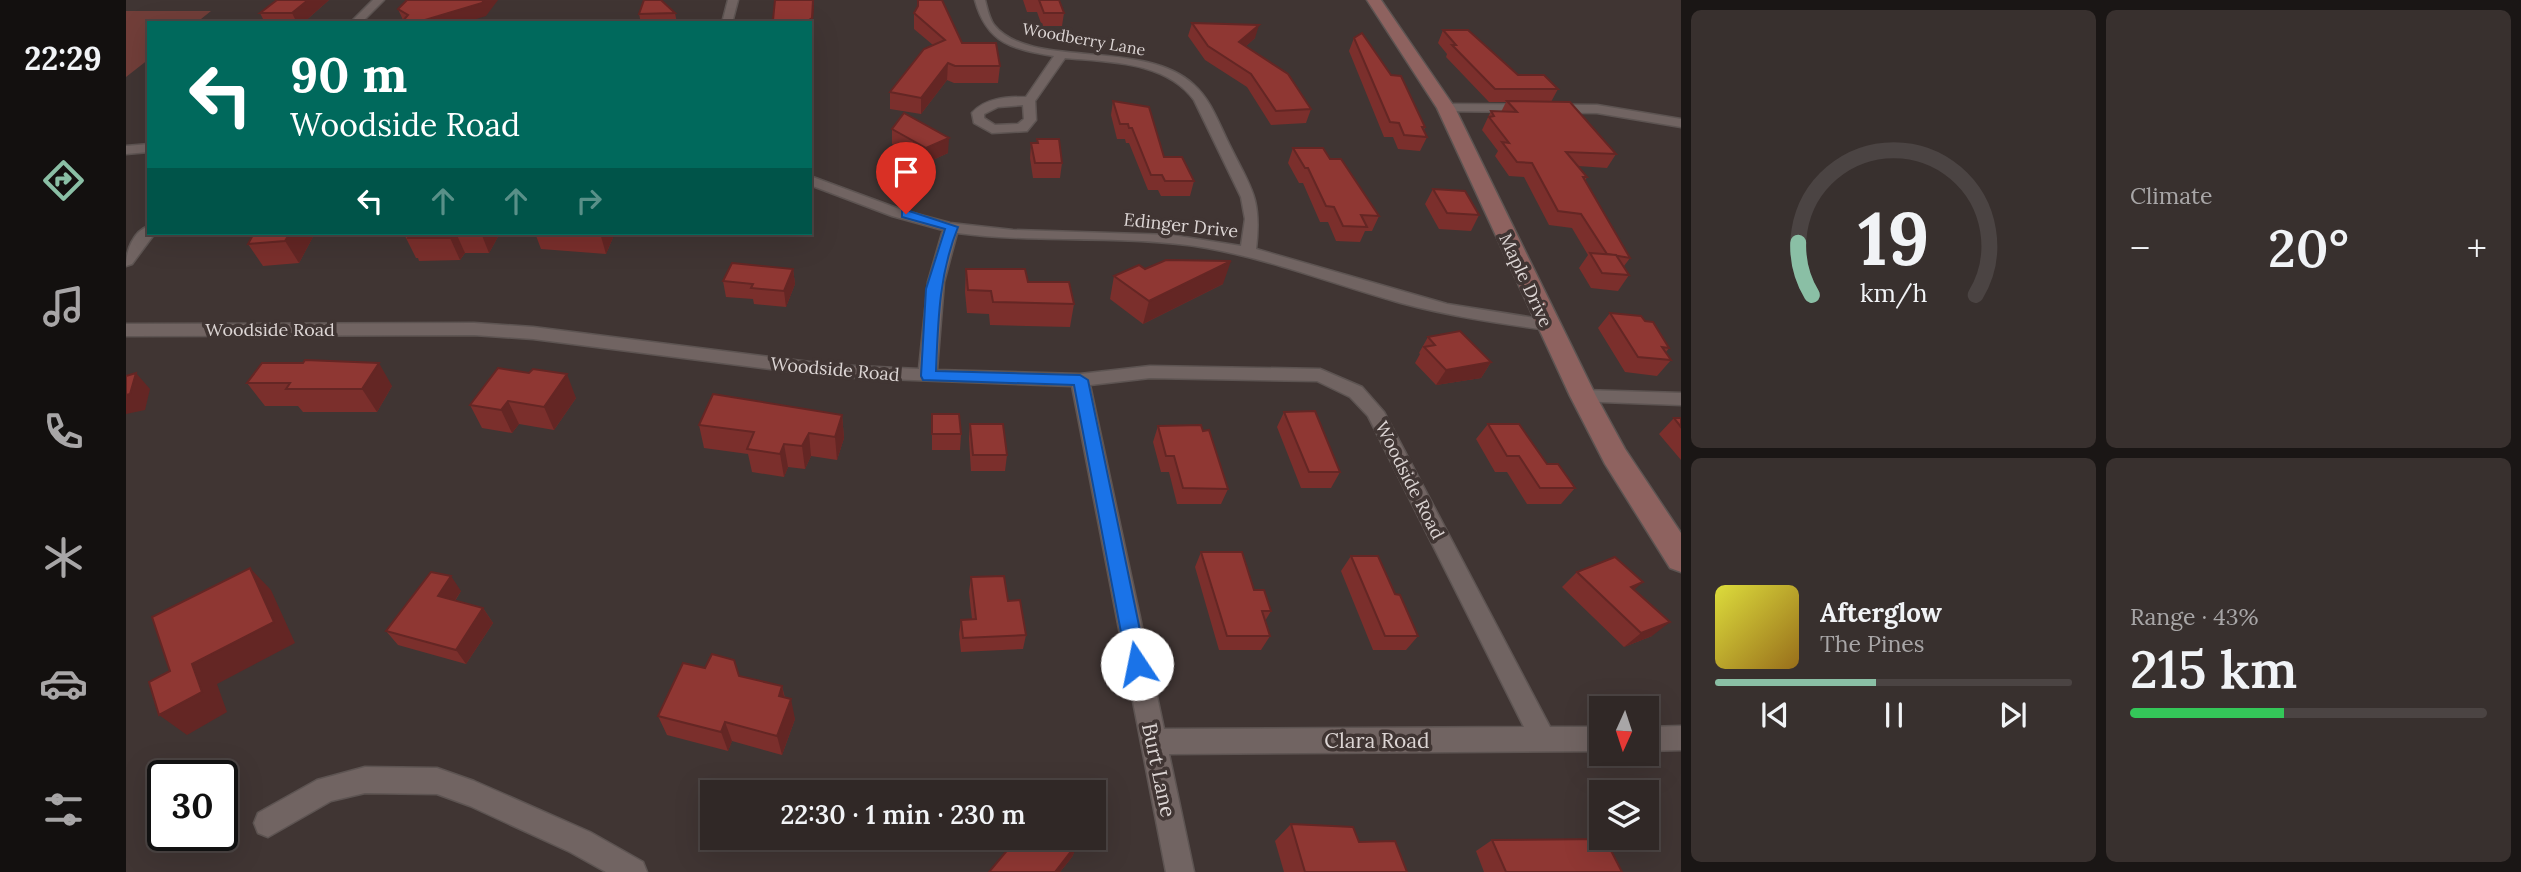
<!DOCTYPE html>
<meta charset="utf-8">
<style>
:root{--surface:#302826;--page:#38302e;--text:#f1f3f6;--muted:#a8a6a7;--line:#4b4443;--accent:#8abfa5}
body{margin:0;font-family:Lora,serif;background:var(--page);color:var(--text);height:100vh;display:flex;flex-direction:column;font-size:26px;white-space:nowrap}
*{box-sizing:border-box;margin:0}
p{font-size:23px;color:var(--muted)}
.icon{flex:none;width:38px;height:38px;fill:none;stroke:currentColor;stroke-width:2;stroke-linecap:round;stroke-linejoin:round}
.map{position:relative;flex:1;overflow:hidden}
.details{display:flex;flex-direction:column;gap:10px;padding:10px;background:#1a1615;width:840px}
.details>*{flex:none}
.banner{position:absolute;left:21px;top:21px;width:665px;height:214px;border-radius:0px;box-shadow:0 7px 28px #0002,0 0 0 2px var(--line);background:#00695c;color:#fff;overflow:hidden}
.needle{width:46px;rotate:183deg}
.tools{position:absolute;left:1463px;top:696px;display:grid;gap:14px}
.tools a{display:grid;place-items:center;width:70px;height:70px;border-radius:0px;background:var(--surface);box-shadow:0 7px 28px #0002,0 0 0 2px var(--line);font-size:35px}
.speed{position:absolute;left:21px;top:760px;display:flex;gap:14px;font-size:35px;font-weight:700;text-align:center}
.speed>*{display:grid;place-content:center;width:91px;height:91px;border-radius:50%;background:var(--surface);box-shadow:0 7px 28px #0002,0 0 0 2px var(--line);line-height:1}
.speed .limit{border:4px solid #111;border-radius:10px;background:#fff;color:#111}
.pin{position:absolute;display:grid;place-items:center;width:60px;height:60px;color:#fff;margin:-72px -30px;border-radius:50% 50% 50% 0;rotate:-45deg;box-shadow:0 0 7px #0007}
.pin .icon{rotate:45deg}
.me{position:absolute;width:77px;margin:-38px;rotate:349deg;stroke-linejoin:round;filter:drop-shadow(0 0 5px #0008)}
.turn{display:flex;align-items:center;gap:24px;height:147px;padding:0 28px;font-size:32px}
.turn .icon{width:91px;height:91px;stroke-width:2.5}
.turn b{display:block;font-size:49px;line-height:60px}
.lanes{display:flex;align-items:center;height:66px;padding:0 28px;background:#0003;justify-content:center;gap:35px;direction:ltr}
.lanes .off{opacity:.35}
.big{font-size:52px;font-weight:600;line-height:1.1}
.details .tile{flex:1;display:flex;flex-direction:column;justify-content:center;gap:10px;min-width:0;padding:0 24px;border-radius:10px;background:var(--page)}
.details .dial{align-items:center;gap:0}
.dial svg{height:182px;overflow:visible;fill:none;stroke:var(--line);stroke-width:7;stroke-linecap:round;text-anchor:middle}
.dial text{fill:var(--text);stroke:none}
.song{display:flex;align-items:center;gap:21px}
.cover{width:84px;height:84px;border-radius:10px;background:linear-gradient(135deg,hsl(60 70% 55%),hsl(40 70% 35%))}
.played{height:7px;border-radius:4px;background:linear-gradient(90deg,var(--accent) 45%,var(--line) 45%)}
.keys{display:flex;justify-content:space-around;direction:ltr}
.heat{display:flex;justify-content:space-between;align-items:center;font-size:38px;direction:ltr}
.charge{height:10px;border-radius:5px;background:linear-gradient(90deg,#34c759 43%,var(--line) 0)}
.details .tiles{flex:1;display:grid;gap:10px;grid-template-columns:repeat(2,1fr)}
.trip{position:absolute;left:574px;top:780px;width:406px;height:70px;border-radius:0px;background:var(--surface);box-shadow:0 7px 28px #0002,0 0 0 2px var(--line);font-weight:600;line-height:70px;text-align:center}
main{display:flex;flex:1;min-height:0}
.menu{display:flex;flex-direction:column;width:126px;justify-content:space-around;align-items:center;background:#13100f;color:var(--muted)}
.menu .icon{width:49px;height:49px}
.menu .current{color:var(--accent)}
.menu b{font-size:32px;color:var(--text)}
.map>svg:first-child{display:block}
</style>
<main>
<nav class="menu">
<b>22:29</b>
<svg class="icon current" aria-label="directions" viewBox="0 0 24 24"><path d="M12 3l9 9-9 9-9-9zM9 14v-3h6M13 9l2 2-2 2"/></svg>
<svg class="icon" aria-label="music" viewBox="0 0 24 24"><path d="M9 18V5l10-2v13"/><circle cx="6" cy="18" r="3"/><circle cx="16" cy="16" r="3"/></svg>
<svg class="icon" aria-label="phone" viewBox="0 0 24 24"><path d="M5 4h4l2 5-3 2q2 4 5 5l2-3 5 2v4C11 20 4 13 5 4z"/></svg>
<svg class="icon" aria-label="climate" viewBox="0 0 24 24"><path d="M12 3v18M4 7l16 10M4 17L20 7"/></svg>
<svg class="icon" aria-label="car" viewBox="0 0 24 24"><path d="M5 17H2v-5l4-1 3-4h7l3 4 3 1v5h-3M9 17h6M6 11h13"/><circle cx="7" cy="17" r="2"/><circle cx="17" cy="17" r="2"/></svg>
<svg class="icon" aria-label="filters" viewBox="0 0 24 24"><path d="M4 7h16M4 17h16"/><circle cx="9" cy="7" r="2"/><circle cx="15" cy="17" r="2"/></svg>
</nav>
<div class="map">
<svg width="1555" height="872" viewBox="0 0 1555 872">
<rect width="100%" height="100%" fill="#403533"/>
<polygon fill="#713e39" points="0,11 85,11 70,23 23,23 23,59 0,77"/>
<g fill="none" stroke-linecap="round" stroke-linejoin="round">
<defs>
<g id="street">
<polygon points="247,0 258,0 235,23 224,23"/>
<polygon points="602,0 612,0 606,23 596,23"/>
<path d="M849,0H859C861,8 863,18 868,25C904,70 1018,38 1068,85C1085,100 1093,124 1103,144C1125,189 1136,197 1130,249L1321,304L1421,320L1429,325L1421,330C1372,323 1323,316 1275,303C1210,285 1147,260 1081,248C999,234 914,244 831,233L818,282L811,370L954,374L1024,366L1194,369L1236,387L1258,412L1424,727H1475V751L1043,754L1068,872H1040L946,386L708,377L407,339L348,335L0,336V324L348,323L407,327L708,365L793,369L802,282L817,230L766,216L684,185V176L776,210L824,223L887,230L1046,235L1115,246L1119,219L1115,197L1068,100C1040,61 982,62 939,58L909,101L910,120L901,131L866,133L848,123L846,113C859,98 880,97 900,97L928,56C887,49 861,44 849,0ZM897,105L898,119L892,124L869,125L858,118V114L872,107ZM1024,378L1191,381L1224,397L1242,416L1398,727L1038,729L964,385Z"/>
<polygon points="1320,104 1471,105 1555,119 1555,127 1471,113 1316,111 1314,108"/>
<polygon points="23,144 23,152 0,154 0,146"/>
<path d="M23,226V233H29L6,264L0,266C0,251 7,231 23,226Z"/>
<polygon points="1457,390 1555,393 1555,405 1450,401 1448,396 1450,391"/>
<polygon points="1555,726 1555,750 1521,751 1521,727"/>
<polygon points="239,767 311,768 348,781 464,832 517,862 521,872 480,872 444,852 344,806 311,794 239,793 205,801 142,837 132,833 128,823 132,813 191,780"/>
</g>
<polygon id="secondary" points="1241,0 1255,0 1329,108 1470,396 1499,449 1555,533 1555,572 1544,568 1479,464 1444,396 1311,108"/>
</defs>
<use href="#street" stroke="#5d5452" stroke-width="3"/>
<use href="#secondary" stroke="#5d5452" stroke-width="3"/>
<use href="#street" fill="#716462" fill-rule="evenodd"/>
<use href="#secondary" fill="#8e625f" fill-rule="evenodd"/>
</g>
<g fill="#7b2f2c">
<polygon points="203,0 177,23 139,23 134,13"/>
<polygon points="791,0 816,0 836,43 874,66 872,83 828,83 821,80 795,114 764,109 764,92 807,45 788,29 788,13 791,8"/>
<polygon points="897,0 933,0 938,13 936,26 916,26 911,12 901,12"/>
<polygon points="272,9 360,16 277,20"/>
<polygon points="549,13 551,23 515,23 513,14"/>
<polygon points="1066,23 1129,38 1120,46 1185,109 1180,123 1145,125 1121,87 1079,60 1062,36"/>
<polygon points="1317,30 1392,75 1432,89 1425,102 1490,154 1481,168 1452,166 1461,177 1459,181 1504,258 1498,266 1503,275 1492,291 1465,288 1453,268 1462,255 1446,228 1423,225 1398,177 1383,176 1369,156 1372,151 1356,130 1365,111 1375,112 1380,102 1363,102 1320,57 1321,54 1312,43"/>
<polygon points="1228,38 1299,127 1298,130 1301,137 1294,151 1272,149 1267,137 1258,137 1223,51"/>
<polygon points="987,101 1038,157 1068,181 1064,196 1035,196 1032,190 1022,190 1003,143 1000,143 999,139 991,139 985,115"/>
<polygon points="766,129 822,153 800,163 766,144"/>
<polygon points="911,139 936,163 934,178 907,178 904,158 905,143 911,143"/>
<polygon points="1167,148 1204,159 1253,216 1246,231 1239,231 1234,242 1210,241 1202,222 1194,222 1177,183 1173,183 1162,163"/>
<polygon points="1307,189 1353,215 1345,231 1313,229 1299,204"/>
<polygon points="189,233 173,263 137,266 122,244"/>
<polygon points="281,233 374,233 363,253 339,253 334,260 293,261 292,258 290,258 279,236"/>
<polygon points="409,233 487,233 488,235 480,254 415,249"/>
<polygon points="667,269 669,284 660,307 628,304 627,299 600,297 597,281"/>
<polygon points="840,269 902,282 948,304 944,327 864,325 863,314 841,313 839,292"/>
<polygon points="1019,269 1097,284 1017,324 984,299 988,276"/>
<polygon points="1484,313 1519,321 1543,348 1540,352 1545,360 1531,376 1499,372 1472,328"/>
<polygon points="1302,337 1365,362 1355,378 1310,385 1289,363 1294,354 1293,353"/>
<polygon points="136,363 266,386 251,412 177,412 172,406 139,406 121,383"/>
<polygon points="403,373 450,398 428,430 393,424 386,433 356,428 344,405"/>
<polygon points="1158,412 1214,472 1205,488 1175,488 1151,427"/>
<polygon points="806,414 835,434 834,450 806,450"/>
<polygon points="716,415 718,438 711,460 685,456 679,469 662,467 658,477 626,472 622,454 578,448 573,425"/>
<polygon points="1548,418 1555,418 1555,460 1533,434"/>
<polygon points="844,424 881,455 879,471 845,471 843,439"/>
<polygon points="1362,424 1421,464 1449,488 1435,504 1401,504 1381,472 1369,472 1350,439"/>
<polygon points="1032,426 1077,431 1102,489 1095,504 1051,504 1043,472 1035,472 1027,442"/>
<polygon points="1075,552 1128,590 1145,611 1139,621 1144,636 1135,650 1093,650 1069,567"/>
<polygon points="1225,556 1269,594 1292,636 1280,650 1247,650 1215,571"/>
<polygon points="1451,572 1508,589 1526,636 1498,647 1436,587"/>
<polygon points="845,577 900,635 897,649 835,652 833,634 835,620 846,619 843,592"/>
<polygon points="335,591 329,601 357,608 367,623 340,664 272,645 260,631"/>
<polygon points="613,676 656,686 659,698 669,719 656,755 606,741 602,751 541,735 532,716"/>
<polygon points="1165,824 1233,842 1281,872 1158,872 1149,841"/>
<polygon points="873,838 951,838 953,841 946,857 934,872 863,872 880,853 873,847"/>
<polygon points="1366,840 1496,872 1358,872 1350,851"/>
</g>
<g fill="#642624">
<polygon points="182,0 203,0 177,23 171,23 166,13"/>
<polygon points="358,0 372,0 360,16 337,23 289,23"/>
<polygon points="687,0 688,8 686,30 684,32 684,23 678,23"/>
<polygon points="1133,25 1129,38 1110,55 1113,42"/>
<polygon points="822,63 821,80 795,114 795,98"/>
<polygon points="823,138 822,153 800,163 800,148"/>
<polygon points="164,233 189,233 173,263 159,241"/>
<polygon points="327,233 330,233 339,253 334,260 324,238"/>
<polygon points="355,233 374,233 363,253"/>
<polygon points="474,233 487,233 488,235 480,254"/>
<polygon points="1105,261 1097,284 1017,324 1023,301"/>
<polygon points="667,269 669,284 660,307 658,291"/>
<polygon points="1365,362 1355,378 1310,385 1320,370"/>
<polygon points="253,363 266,386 251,412 236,389"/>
<polygon points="10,373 24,389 19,410 0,414 0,395"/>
<polygon points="441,374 450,398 428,430 418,407"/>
<polygon points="382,401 393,424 386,433 375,410"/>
<polygon points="716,415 718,438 711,460 709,437"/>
<polygon points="683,433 685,456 679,469 676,446"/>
<polygon points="658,444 662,467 658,477 654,454"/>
<polygon points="124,568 145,590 169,643 91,684 101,712 61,735 33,715"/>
<polygon points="325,576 335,591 322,611 312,596"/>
<polygon points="1517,582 1500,597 1505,587"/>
<polygon points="357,608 367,623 340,664 330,650"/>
<polygon points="1544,622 1526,636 1498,647 1515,633"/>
<polygon points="656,686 660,706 653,696"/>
<polygon points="665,699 669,719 656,755 651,736"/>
<polygon points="599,722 606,741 602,751 595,732"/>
<polygon points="953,841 946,857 934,872 929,872"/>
</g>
<g fill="#8f3733" stroke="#642624" stroke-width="2">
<polygon points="151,0 182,0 166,13 134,13"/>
<polygon points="281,0 358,0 356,3 289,23 275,23 282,15 272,9"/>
<polygon points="518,0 535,0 549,13 513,14"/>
<polygon points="649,0 687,0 686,18 678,23 643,23 647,20"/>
<polygon points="792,0 816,0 836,43 870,43 874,66 829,66 822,63 795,98 764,92 798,49 819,40 788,13 792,6"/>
<polygon points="913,0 933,0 938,13 918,13"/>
<polygon points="1066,23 1133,25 1113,42 1162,74 1185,109 1150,111 1125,74 1082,46"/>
<polygon points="1317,30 1342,30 1392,75 1418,75 1432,89 1369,89 1326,45 1330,45"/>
<polygon points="1236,33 1265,75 1275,76 1299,127 1296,127 1301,137 1278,135 1273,123 1264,122 1228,38"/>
<polygon points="987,101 1023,107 1038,157 1056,157 1068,181 1039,181 1036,175 1025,175 1006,128 1003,128 1002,124 994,124"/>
<polygon points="1381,101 1444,102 1490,154 1440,152 1461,177 1457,177 1504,258 1481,254 1455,214 1432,211 1406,163 1391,162 1376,142 1383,143 1363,117 1368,116 1365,111 1391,112"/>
<polygon points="778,113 823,138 800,148 766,129"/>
<polygon points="911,139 933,139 936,163 909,163 905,143 912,143"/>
<polygon points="1167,148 1197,148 1204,159 1215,159 1253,216 1235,215 1241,227 1217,226 1208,207 1200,206 1182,168 1179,168"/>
<polygon points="1307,189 1339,191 1353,215 1321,213"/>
<polygon points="128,233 164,233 159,241 122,244"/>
<polygon points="281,233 327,233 324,238 282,238 283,236 279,236"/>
<polygon points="1464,253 1490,255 1503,275 1476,273"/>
<polygon points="1040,260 1105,261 1023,301 988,276 1013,265 1019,269"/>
<polygon points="606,263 667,269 658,291 625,288 627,284 597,281"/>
<polygon points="840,269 899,269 902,282 943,282 948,304 867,302 865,291 842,290"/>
<polygon points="1484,313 1515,316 1519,321 1527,322 1543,348 1536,347 1545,360 1512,357"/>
<polygon points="1334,331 1365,362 1320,370 1298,347 1309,345 1302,337"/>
<polygon points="179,360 253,363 236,389 160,389 164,383 121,383 136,363 177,363"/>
<polygon points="372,368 403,373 407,369 441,374 418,407 382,401 375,410 344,405"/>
<polygon points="10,373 4,394 0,395 0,376"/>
<polygon points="587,394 716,415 709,437 683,433 676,446 658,444 654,454 621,449 628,432 573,425"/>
<polygon points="1189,411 1214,472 1183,472 1158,412"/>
<polygon points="806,414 833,414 835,434 806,434"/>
<polygon points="1548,418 1555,418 1555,427"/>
<polygon points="844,424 877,424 881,455 847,455"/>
<polygon points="1362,424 1393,424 1421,464 1432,464 1449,488 1414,488 1393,456 1381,456"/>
<polygon points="1075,425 1077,431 1083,430 1102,489 1057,488 1048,456 1040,456 1032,426"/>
<polygon points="1075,552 1116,552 1128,590 1138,590 1145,611 1136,611 1144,636 1101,636"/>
<polygon points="1225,556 1252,556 1269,594 1274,595 1292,636 1259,636"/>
<polygon points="1489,557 1517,582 1505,587 1544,622 1515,633 1451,572"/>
<polygon points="124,568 148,622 66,664 76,692 33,715 23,682 44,671 26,617"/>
<polygon points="305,572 325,576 312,596 357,608 330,650 260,631"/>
<polygon points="878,576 882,601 894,600 900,635 837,638 835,620 850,619 845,577"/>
<polygon points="586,654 608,660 613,676 656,686 653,696 665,699 651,736 599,722 595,732 532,716 557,663 579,668"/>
<polygon points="919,784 929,793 911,793"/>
<polygon points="1165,824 1227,827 1233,842 1269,841 1281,872 1179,872"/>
<polygon points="886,838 951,838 953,841 929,872 863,872 889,841"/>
<polygon points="1479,839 1496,872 1380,872 1366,840"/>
</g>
<path fill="#1a73e8" stroke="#114b97" stroke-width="2" d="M780,210L832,227C813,274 812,321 810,371L954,375L962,380L1021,664L1018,671L1011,673L1004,671L1001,664L948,385L797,380L795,376L800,289L819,229L776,217V211Z"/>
<g text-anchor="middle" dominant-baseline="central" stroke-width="7" stroke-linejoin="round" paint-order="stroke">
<g font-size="16" fill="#dcd5d4" stroke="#403533">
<text transform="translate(958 39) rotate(10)">Woodberry Lane</text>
</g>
<g font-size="18" fill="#dcd5d4" stroke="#403533">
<text transform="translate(1055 225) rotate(6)">Edinger Drive</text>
<text transform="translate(1400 280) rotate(65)">Maple Drive</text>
<text x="144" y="329">Woodside Road</text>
<text transform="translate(709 369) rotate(5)">Woodside Road</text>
<text transform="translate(1284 480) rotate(63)">Woodside Road</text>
</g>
<g font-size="21" fill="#dcd5d4" stroke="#403533">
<text x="1251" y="740">Clara Road</text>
<text transform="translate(1033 770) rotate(78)">Burt Lane</text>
</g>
</g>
</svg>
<div class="tools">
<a><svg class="needle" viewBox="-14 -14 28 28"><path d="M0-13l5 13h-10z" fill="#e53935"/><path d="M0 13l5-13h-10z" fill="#a8a6a7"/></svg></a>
<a><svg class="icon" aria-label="layers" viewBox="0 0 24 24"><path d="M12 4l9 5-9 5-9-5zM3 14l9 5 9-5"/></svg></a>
</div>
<div class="speed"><div class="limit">30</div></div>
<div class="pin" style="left:780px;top:214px;background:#d93025"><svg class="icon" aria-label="arrive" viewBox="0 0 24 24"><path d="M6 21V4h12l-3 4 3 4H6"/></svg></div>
<svg class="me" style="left:1011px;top:664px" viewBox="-20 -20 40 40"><circle r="19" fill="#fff"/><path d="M0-13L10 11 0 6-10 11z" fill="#1a73e8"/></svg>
<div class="trip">22:30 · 1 min · 230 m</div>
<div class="banner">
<div class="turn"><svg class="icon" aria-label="left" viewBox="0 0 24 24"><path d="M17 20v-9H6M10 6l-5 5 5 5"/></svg><div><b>90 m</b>Woodside Road</div></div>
<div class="lanes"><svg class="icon" aria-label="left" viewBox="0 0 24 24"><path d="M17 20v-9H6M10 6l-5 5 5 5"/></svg><svg class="icon off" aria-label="ahead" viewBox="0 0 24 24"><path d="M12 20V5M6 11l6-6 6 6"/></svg><svg class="icon off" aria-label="ahead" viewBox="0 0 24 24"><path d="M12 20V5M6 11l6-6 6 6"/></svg><svg class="icon off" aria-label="right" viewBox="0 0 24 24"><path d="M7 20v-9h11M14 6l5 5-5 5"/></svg></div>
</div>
</div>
<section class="details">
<div class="tiles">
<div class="tile dial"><svg viewBox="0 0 100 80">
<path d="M14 69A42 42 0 1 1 86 69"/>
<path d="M14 69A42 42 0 0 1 8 46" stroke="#8abfa5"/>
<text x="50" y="56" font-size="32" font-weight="700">19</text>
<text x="50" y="72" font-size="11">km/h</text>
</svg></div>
<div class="tile"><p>Climate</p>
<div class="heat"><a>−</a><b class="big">20°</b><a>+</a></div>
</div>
<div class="tile">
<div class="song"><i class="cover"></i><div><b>Afterglow</b><p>The Pines</p></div></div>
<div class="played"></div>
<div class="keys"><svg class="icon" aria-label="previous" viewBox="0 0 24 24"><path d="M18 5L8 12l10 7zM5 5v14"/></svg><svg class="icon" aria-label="pause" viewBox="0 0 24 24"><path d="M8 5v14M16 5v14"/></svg><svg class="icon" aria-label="next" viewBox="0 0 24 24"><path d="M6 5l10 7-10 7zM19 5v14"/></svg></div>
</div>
<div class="tile"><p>Range · 43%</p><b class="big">215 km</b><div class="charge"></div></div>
</div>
</section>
</main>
